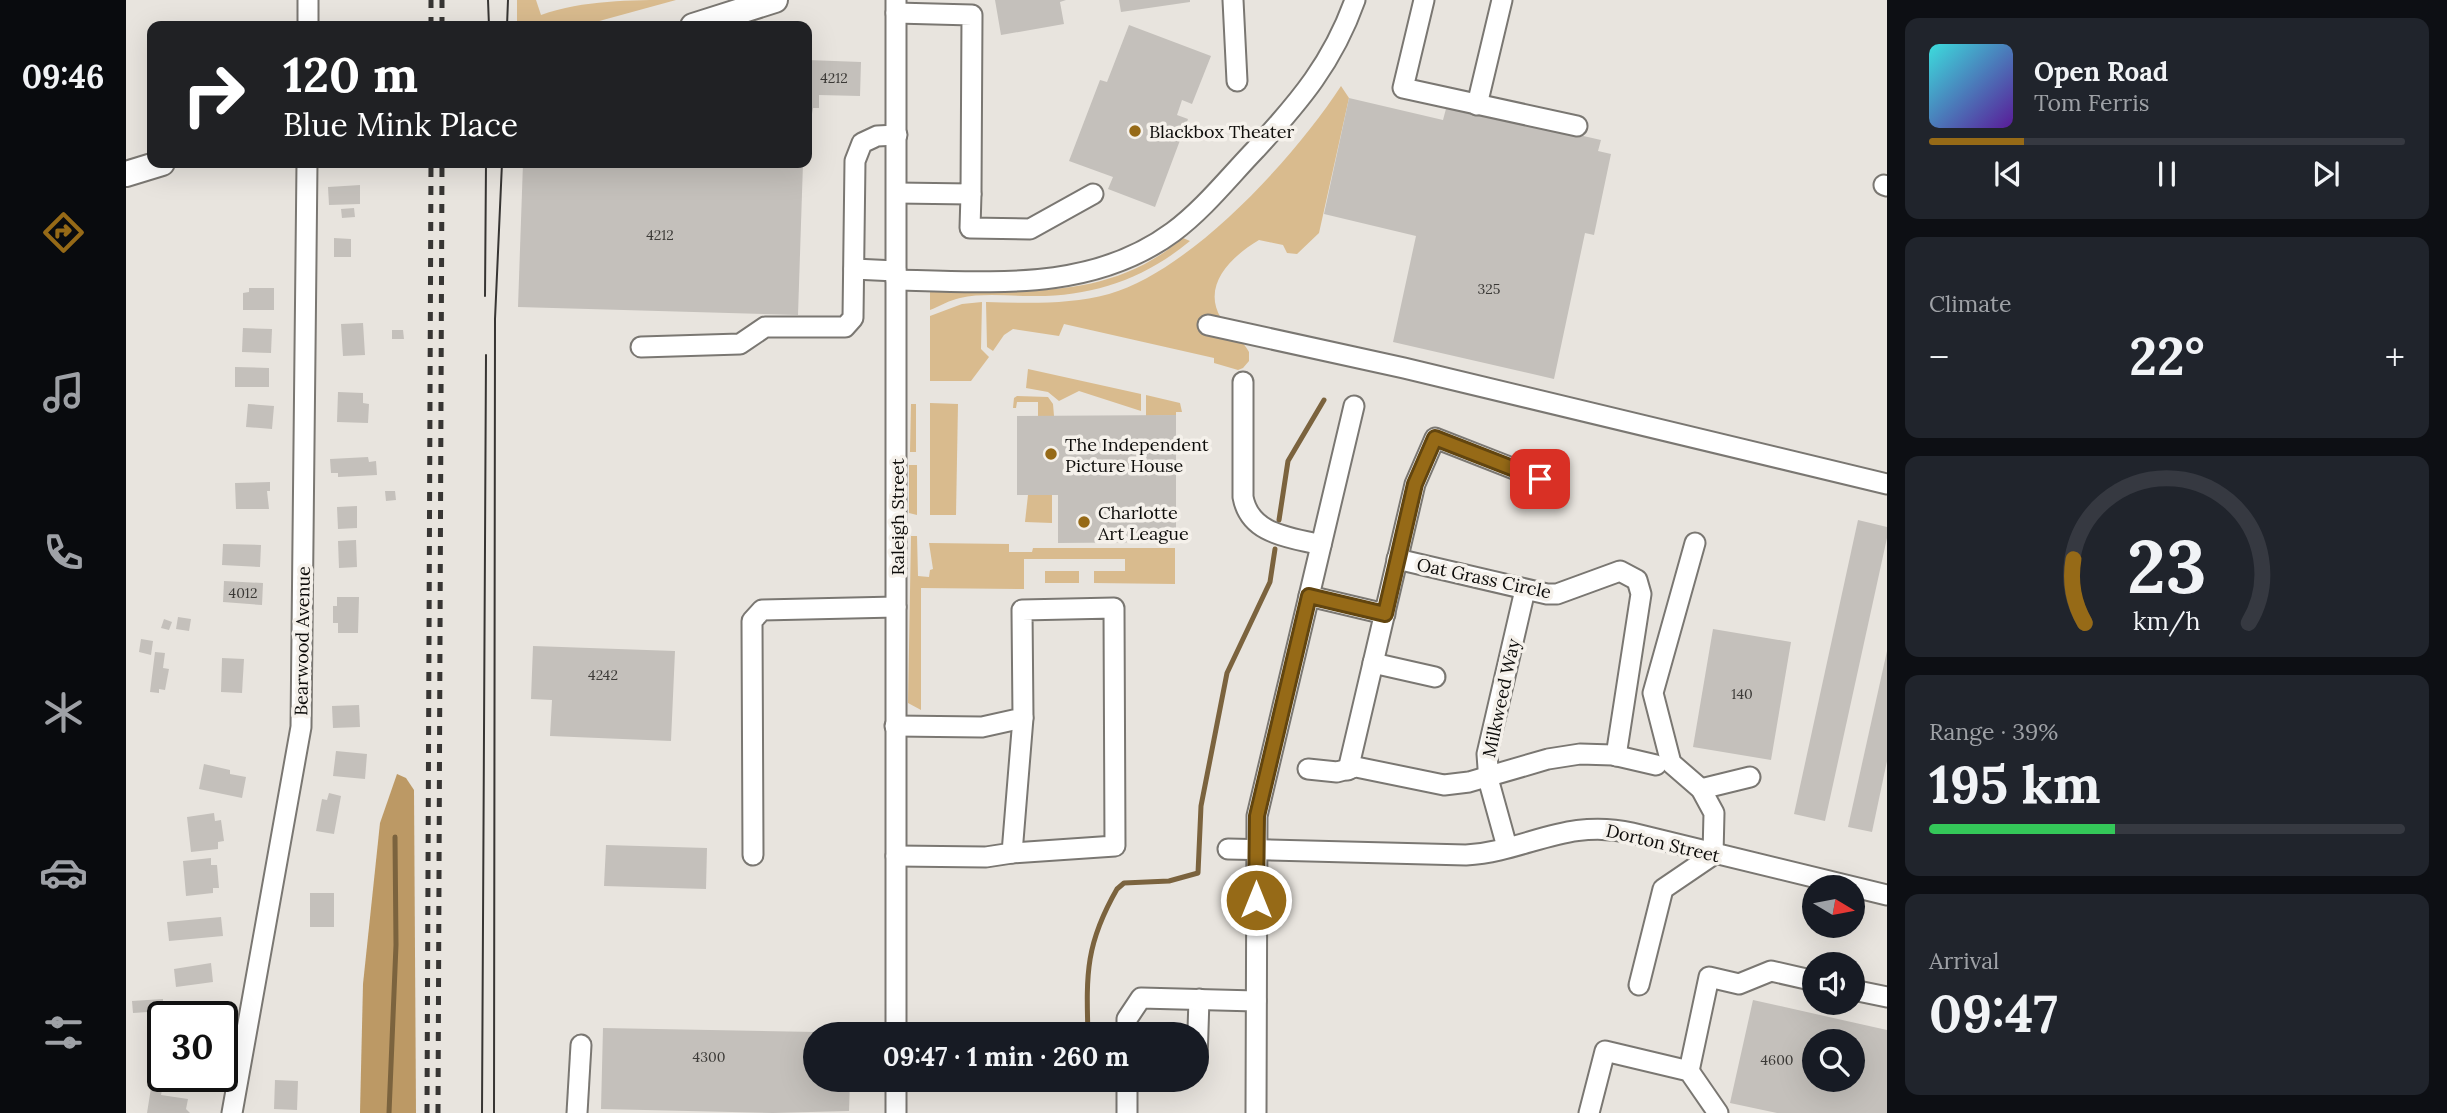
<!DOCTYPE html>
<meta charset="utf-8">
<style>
:root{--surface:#171b24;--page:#20242c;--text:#f1f3f6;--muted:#9ea1a6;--line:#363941;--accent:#966a17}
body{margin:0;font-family:Lora,serif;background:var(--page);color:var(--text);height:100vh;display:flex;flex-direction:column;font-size:26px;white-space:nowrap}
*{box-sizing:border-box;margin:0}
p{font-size:23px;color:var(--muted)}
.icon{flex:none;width:38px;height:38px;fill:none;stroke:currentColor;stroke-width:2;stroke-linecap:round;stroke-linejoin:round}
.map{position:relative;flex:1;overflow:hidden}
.details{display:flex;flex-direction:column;gap:18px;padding:18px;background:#0d0f14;width:560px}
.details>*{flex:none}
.guide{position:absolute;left:21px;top:21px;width:665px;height:147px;border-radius:14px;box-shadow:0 7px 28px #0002;background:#202124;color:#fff;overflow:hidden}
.needle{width:46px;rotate:100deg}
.buttons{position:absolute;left:1676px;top:875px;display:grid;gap:14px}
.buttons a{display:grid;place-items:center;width:63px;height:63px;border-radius:50%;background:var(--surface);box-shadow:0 7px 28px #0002;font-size:35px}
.speed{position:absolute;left:21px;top:1001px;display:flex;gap:14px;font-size:35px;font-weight:700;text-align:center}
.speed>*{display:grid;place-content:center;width:91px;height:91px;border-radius:50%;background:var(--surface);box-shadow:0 7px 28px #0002;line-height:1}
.speed .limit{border:4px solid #111;border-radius:10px;background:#fff;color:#111}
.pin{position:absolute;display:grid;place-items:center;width:60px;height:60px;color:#fff;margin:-30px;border-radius:14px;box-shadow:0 4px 10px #0006}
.me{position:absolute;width:77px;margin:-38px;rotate:0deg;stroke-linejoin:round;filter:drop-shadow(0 0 5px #0008)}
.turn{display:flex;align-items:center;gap:24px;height:147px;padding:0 21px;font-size:32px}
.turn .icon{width:91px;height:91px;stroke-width:2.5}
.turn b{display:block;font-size:49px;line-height:60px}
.big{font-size:52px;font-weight:800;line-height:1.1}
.details .card{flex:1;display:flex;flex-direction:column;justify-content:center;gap:10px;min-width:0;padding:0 24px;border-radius:14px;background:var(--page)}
.details .dial{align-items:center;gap:0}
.dial svg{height:182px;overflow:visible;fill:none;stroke:var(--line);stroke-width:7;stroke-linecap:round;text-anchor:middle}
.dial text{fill:var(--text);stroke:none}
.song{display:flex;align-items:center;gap:21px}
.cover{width:84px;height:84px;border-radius:10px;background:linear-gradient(135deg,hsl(180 70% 55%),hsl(270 70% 35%))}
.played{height:7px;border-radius:4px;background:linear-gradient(90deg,var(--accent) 20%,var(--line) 20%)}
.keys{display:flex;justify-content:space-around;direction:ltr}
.heat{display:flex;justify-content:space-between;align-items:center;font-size:38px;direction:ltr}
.charge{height:10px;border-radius:5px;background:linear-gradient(90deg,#34c759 39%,var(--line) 0)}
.trip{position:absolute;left:677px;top:1022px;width:406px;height:70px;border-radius:35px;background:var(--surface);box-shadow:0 7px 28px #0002;font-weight:800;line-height:70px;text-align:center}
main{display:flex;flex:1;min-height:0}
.tabs{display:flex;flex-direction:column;width:126px;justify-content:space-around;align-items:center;background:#090b0e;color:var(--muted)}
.tabs .icon{width:49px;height:49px}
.tabs .active{color:var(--accent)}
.tabs b{font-size:32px;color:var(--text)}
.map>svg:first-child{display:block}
</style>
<main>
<nav class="tabs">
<b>09:46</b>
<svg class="icon active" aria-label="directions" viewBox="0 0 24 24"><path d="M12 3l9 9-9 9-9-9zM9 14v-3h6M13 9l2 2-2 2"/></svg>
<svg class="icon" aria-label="music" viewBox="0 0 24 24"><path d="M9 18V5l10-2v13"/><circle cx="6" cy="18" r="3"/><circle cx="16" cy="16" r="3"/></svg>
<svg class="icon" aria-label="phone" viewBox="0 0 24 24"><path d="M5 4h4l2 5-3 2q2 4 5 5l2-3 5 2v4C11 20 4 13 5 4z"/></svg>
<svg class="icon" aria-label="climate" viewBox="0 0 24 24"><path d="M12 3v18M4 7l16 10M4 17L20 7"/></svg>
<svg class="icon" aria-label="car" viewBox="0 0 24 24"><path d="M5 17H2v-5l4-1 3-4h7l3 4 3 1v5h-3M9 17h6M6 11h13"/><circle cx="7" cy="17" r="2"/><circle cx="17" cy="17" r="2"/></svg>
<svg class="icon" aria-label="filters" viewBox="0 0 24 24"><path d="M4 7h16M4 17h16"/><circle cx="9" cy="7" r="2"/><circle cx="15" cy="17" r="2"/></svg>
</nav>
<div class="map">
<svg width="1761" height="1113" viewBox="0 0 1761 1113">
<rect width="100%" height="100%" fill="#e8e4de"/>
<g fill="#d9bb8e">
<path d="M391,0H410L415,15C458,0 504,0 550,0L455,26H391Z"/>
<path d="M1215,86L1223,98L1193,233L1171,254L1161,253L1157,245L1133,240C1106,256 1075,285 1095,318C1103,331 1116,339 1123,352V361L1117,368L1112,370L1088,363V358L938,324L933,336L887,329L878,335L867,351L861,347L860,302C901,303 942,305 983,294C1066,270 1168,158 1215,86Z"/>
<path d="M1057,238L1064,241C1017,280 965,297 905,296C882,296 856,293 834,298C824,300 814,306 804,310V291C898,290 981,302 1057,238Z"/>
<polygon points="856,302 855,349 863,357 845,381 804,381 804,316 836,304"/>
<polygon points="902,369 1015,394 1015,411 953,391 933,401 922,392 900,388"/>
<polygon points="1020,395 1054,403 1056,412 1050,412 1050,415 1020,416"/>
<polygon points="891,396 922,397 927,404 928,416 912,416 912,402 891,402 890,408 887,408 888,398"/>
<polygon points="804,403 832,404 830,515 804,515"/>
<polygon points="785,404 790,404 790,452 784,452"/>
<polygon points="783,465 791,465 791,515 783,513"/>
<polygon points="902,495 926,495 926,523 899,522"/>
<polygon points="785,536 791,536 792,576 803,577 804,570 807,569 803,543 883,544 883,552 906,552 907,548 1049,548 1049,584 968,583 968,571 999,571 999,559 898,559 898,589 795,588 795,710 782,703"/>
<rect x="919" y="571" width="34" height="12"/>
</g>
<polygon fill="#bc9965" points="271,774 280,778 288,790 290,1113 234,1113 237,984 254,823"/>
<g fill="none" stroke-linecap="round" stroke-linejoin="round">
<g stroke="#7b633e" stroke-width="5">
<polyline points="1153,520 1162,461 1198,400"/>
<path d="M962,1034C960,973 960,943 991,889L998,883L1043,881L1072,873L1075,806L1101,673L1144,582L1149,549"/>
<polyline points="263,1113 270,945 269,837"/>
</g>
</g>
<g fill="#c4c0bb" fill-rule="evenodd">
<polygon points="869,0 940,0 934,2 938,24 875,35"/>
<polygon points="993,0 1064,0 1064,2 995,12"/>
<polygon points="1003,25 1085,56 1066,104 1056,100 1051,115 1062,119 1029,207 982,189 987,177 943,161 974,80 981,82"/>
<polygon points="681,60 735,62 734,96 693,95 693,108 687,108 686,114 681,114"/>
<polygon points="1223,98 1317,120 1321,105 1475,140 1472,151 1485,154 1468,235 1459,233 1428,379 1267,342 1290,236 1198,214"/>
<polygon points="397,163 677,163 672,315 392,307"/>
<polygon points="234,185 234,204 203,205 202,187"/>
<polygon points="228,208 229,217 216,218 215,209"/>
<polygon points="208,238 225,239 225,257 208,257"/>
<polygon points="123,288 148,288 148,310 117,310 117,293 123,292"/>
<polygon points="237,323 239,355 217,356 215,324"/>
<polygon points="117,328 146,329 145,353 116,352"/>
<polygon points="266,330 277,330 278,339 266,339"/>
<polygon points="109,367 143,368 143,387 109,387"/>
<polygon points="212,392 237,393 237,403 243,404 242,423 211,422"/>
<polygon points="122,404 148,406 146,429 120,427"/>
<polygon points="1050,415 1050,542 932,543 932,495 891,495 891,416"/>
<polygon points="242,457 243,462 250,461 251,475 212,477 212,473 205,473 204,459"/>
<polygon points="144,482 144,491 141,491 143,509 110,509 109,483"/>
<polygon points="259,491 269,491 270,500 260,501"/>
<polygon points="231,506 231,528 212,529 211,507"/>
<polygon points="1732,520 1761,527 1761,538 1699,821 1668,814"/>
<polygon points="230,540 231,567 213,568 212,541"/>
<polygon points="97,544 135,545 134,567 96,565"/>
<polygon points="98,581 137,583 136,605 97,602"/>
<polygon points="211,597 233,597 232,633 212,633 212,623 207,623 207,606 211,606"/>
<polygon points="52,617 65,619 63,631 50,629"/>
<polygon points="38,619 46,622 43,630 35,628"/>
<polygon points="1587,629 1665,642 1645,760 1567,747"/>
<polygon points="15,639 27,641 25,655 13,652"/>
<polygon points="407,646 549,651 545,741 424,736 426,700 405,699"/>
<polygon points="1761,651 1761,761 1746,832 1722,827"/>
<polygon points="29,652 39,653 37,668 43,669 39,690 33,689 33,693 24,692"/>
<polygon points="96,658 118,659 116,693 95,692"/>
<polygon points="233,705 234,727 207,728 206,706"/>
<polygon points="210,751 241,754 239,779 207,776"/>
<polygon points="78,764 104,770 104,774 120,777 116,798 73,789"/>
<polygon points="203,793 215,796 208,834 190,831 196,799 201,800"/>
<polygon points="88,813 89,821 95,820 98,841 92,842 92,849 65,852 61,817"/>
<polygon points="480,845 581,848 580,889 478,886"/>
<polygon points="85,858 85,865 91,865 93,888 87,888 87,893 60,896 57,861"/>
<rect x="184" y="893" width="24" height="34"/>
<polygon points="95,917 97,936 43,941 41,922"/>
<polygon points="85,963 87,982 50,987 48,969"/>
<polygon points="37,999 37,1011 7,1013 6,1001"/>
<path d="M1627,1000L1761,1030V1113H1651L1604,1103ZM1689,1041H1727V1080H1689Z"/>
<polygon points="73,1011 74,1017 44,1017 44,1015"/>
<polygon points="477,1028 690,1032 690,1080 724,1080 723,1111 647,1113 475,1109"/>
<rect x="32" y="1051" width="5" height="27"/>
<polygon points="149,1080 172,1081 171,1110 148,1109"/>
<polygon points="25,1088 36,1090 35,1095 62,1099 60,1109 64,1113 21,1113"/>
</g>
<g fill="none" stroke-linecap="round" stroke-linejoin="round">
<defs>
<g id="minor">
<polyline points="182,0 182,26"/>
<polyline points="1107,0 1111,81"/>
<polyline points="1298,0 1277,88 1451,126"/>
<polyline points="770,13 846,15 845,194 771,193"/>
<polyline points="1351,105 1376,0"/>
<polyline points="1758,185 1761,186"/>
<polyline points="845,194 844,228 904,229 967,194"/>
<polyline points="728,269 770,271"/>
<path d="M770,280C866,282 966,292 1047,232C1078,209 1103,177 1130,149C1174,101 1207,62 1229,0"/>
<polyline points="1082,325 1278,368 1761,484"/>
<polyline points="515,347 614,344 639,327 719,327 727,318 729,161 736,143 751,136 771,135"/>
<path d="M1117,382V497C1124,535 1164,537 1195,545"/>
<polyline points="1569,543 1527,693 1545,763 1575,789 1588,813 1587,855"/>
<polyline points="1271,559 1421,594 1431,594 1494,571 1511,580 1515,594 1490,756"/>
<polyline points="1183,596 1259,614"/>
<polyline points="1247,663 1309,677"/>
<polyline points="769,726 856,727 897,718 896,610 988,608 989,846 886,853"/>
<polyline points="1182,769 1211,772 1230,767 1318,785 1343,782 1422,759 1454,754 1487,755 1530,765"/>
<polyline points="1222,770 1289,484 1309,438 1414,479"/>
<polyline points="1575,789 1624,777"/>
<polyline points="1381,847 1363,782 1361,754 1399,590"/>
<path d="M1102,849L1340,855C1402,851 1439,818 1506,833L1761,895"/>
<polyline points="627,855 626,621 636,610 770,607"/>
<polyline points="770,856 860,857 886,853 897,718"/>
<polyline points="1513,985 1537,889 1587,855"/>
<polyline points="1727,990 1761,997"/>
<polyline points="770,1034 770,0"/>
<polyline points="1001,1034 1001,1019 1015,998 1130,1001"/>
<polyline points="1071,1061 1073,999"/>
<polyline points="1563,1071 1583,977 1613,984 1645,971 1689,981"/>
<polyline points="770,1080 770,1113"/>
<polyline points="106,1113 175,727 181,163"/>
<polyline points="451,1113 455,1045"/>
<polyline points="1001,1113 1001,1080"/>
<polyline points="1130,1113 1131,816 1228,406"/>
<polyline points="1463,1113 1479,1051 1563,1071 1592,1113"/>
</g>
<g id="major">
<polyline points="567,26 649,0"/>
<polyline points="0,174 36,163"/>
</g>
</defs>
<use href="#minor" stroke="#7a7772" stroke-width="23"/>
<use href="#major" stroke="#7a7772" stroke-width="28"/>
<use href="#minor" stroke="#fff" stroke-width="19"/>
<use href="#major" stroke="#fff" stroke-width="24"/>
<g stroke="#373533" stroke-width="2">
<polyline points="362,0 363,26"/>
<polyline points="381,26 382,0"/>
<polyline points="359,296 360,163"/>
<polyline points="356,1113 360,355"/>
<polyline points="368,1113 369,319 376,163"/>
</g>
<g stroke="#373533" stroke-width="5" stroke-dasharray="9 9" stroke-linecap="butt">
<polyline points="305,26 305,0"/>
<polyline points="316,26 316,0"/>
<polyline points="301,1113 305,163"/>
<polyline points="312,1113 316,163"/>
</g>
</g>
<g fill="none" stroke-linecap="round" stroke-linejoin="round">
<defs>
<polyline id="route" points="1130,900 1131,816 1183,596 1259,614 1289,484 1309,438 1414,479"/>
</defs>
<use href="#route" stroke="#62450f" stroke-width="18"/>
<use href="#route" stroke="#966a17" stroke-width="12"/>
</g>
<g fill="#966a17" stroke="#f5f1eb" stroke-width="2.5">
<circle cx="1009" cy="131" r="7"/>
<circle cx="925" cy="454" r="7"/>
<circle cx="958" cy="522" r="7"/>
</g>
<g text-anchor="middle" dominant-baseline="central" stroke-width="7" stroke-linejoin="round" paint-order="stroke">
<g font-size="14" fill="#3b3936">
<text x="708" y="78">4212</text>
<text x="534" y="235">4212</text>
<text x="1363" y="289">325</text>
<text x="117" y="593">4012</text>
<text x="477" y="675">4242</text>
<text x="1616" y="694">140</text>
<text x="583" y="1057">4300</text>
<text x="1651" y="1060">4600</text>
</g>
<g font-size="18" fill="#0d0c0a" stroke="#f5f1eb" text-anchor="start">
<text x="1023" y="131">Blackbox Theater</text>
<text x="939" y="444">The Independent<tspan x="939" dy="21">Picture House</tspan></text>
<text x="972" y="512">Charlotte<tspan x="972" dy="21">Art League</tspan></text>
</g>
<g font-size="18" fill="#0d0c0a" stroke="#f5f1eb">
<text transform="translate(771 517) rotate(-90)">Raleigh Street</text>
<text transform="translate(1358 578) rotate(12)">Oat Grass Circle</text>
<text transform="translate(176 641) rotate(-89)">Bearwood Avenue</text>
<text transform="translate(1375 698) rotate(-78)">Milkweed Way</text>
<text transform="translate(1537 843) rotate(13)">Dorton Street</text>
</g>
</g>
</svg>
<div class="buttons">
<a><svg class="needle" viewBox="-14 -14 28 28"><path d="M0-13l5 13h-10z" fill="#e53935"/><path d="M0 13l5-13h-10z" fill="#9ea1a6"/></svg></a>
<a><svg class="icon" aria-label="sound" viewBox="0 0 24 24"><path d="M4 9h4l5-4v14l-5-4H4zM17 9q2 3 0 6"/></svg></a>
<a><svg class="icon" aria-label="search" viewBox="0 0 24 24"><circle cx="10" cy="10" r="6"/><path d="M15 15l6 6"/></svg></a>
</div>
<div class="speed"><div class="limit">30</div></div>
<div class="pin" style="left:1414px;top:479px;background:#d93025"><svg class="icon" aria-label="arrive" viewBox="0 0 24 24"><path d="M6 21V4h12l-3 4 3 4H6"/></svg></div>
<svg class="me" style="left:1130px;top:900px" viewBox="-20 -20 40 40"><circle r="17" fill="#966a17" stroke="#fff" stroke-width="3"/><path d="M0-11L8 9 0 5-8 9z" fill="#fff"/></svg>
<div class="trip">09:47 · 1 min · 260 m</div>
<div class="guide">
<div class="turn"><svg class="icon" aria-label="right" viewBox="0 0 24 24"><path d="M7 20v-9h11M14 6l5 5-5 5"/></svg><div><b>120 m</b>Blue Mink Place</div></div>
</div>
</div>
<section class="details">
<div class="card">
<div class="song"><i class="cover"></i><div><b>Open Road</b><p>Tom Ferris</p></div></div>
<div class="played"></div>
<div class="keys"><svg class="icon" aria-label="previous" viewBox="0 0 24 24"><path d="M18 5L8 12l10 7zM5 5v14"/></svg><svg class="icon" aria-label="pause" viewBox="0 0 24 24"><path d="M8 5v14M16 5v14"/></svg><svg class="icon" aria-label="next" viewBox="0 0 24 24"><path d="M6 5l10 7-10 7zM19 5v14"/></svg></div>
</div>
<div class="card"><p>Climate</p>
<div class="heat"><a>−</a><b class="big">22°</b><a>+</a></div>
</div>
<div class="card dial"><svg viewBox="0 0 100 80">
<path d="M14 69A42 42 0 1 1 86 69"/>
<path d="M14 69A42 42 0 0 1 9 41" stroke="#966a17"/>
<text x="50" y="56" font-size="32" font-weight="700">23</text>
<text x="50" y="72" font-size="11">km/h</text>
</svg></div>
<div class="card"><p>Range · 39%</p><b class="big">195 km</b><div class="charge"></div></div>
<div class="card"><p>Arrival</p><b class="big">09:47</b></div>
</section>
</main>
